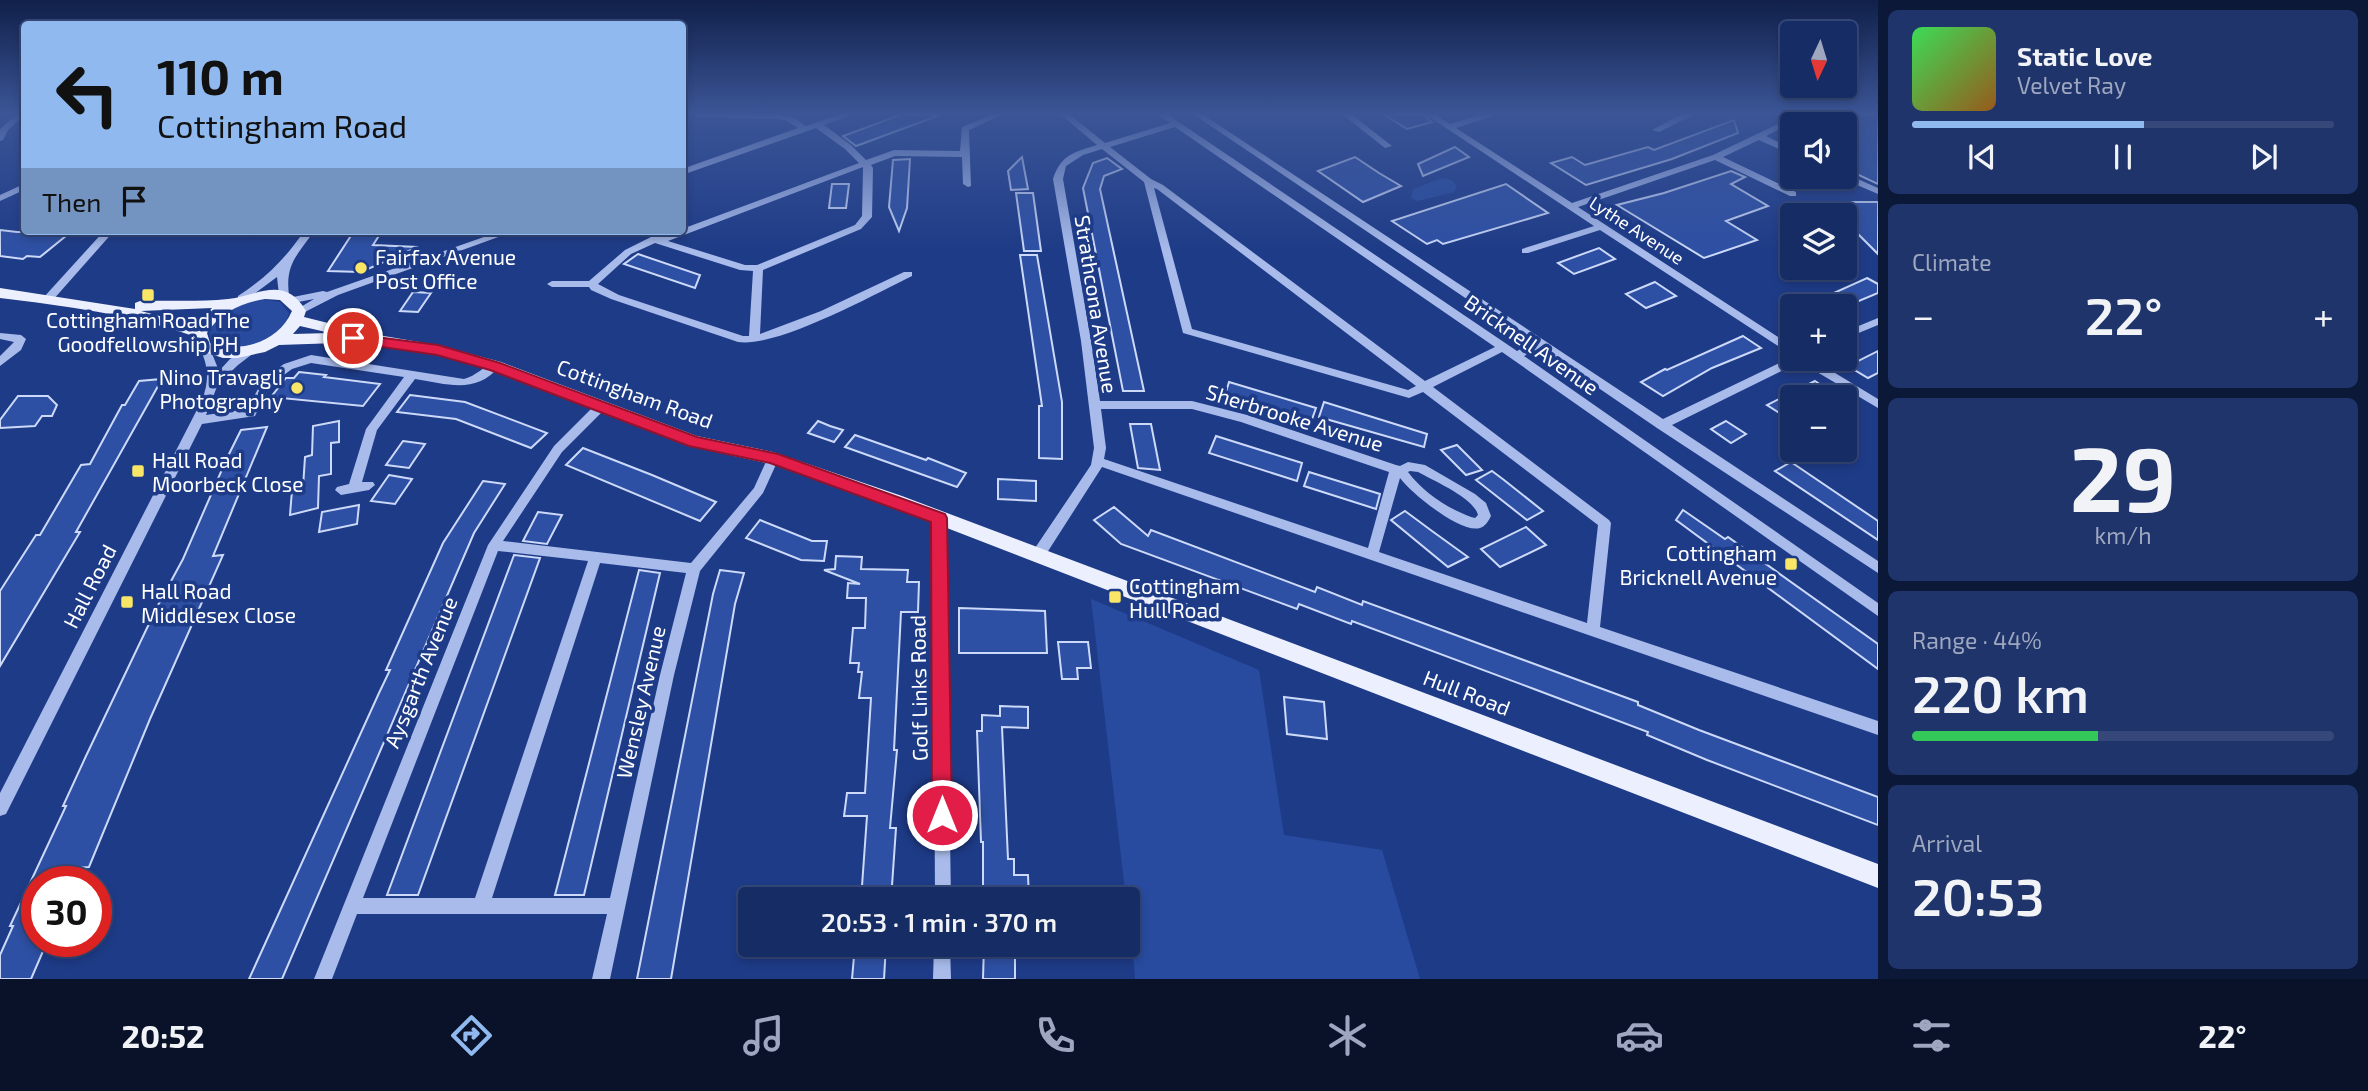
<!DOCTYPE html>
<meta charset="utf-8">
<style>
:root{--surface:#162c65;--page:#1f346b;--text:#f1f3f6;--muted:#9ea7bf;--line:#354879;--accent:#90b9f0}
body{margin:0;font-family:"Exo 2",sans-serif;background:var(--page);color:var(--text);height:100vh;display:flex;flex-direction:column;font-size:26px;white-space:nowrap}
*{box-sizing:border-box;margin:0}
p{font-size:23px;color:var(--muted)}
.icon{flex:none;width:38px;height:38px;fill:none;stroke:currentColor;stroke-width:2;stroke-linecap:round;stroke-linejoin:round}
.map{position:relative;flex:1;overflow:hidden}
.drawer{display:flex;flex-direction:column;gap:10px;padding:10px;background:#0c1838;width:490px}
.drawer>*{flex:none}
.banner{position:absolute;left:21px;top:21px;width:665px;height:214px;border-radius:7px;box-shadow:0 4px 10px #0003,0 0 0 2px var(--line);background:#90b9f0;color:#111;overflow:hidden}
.needle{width:46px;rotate:184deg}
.buttons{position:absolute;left:1780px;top:21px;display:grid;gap:14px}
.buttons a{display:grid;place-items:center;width:77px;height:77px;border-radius:7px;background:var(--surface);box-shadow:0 4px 10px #0003,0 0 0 2px var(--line);font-size:35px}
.speed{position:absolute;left:21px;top:866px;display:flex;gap:14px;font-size:35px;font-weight:700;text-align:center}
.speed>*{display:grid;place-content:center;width:91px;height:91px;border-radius:50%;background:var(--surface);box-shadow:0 4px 10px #0003,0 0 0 2px var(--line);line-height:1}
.speed .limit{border:10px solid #d22;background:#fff;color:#111}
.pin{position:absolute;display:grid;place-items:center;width:60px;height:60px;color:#fff;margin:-30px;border:4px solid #fff;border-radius:50%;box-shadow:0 2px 7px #0007}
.me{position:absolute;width:77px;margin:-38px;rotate:0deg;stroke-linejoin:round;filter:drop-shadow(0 0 5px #0008)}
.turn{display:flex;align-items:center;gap:24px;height:147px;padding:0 21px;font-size:32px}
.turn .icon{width:91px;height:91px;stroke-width:2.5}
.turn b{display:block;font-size:49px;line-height:60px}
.then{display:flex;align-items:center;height:66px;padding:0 21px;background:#0003;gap:14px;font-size:26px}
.big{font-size:52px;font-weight:600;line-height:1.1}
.drawer .tile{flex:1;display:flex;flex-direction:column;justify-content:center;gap:10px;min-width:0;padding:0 24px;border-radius:10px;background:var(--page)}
.drawer .dial{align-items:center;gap:0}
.dial b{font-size:91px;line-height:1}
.song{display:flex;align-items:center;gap:21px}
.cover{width:84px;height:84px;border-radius:10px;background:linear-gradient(135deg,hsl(130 70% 55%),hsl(30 70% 35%))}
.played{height:7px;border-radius:4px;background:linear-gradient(90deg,var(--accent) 55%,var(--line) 55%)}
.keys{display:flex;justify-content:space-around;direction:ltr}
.heat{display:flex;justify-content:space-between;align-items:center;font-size:38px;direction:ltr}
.charge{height:10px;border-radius:5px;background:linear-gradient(90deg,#34c759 44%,var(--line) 0)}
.trip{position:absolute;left:738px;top:887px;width:402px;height:70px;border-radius:7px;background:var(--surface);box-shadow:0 4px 10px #0003,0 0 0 2px var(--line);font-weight:600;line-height:70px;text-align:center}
.tabs{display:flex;height:112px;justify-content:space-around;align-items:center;background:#091228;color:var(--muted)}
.tabs .icon{width:49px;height:49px}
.tabs .current{color:var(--accent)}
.tabs b{font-size:32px;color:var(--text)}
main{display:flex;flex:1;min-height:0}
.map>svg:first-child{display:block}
</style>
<main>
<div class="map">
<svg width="1878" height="979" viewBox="0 0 1878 979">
<rect width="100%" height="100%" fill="#1e3b87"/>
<g fill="#284b9f">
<polygon points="1442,178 1451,180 1457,186 1454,192 1418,201 1411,198 1413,189"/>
<path d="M261,299L280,302L289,313C283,342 233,358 210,339V325L236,305Z"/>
<polygon points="1091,599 1259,670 1284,835 1382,850 1420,979 1135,979 1129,900 1126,899"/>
</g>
<g fill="#2e50a4" stroke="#ccd9f8" stroke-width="2">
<polygon points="903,114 940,115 856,146 843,136"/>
<polygon points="1383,114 1423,114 1432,122 1407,129"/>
<polygon points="1853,114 1878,114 1878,184 1844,168 1844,117"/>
<polygon points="1734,120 1738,133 1672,159 1586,185 1551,163 1572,157 1585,165 1648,147 1654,150"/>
<polygon points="1455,147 1469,157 1423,176 1418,164"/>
<polygon points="1022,157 1028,189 1011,190 1008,171"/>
<polygon points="1355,157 1379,173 1401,186 1363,202 1318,171"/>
<polygon points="1107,158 1122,169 1104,176 1100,189 1144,391 1123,391 1083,188 1093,163"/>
<polygon points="910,159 907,208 899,231 889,207 893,160"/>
<polygon points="1731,171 1745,177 1731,184 1768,206 1726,221 1757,240 1704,258 1617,205 1664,193"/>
<polygon points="832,184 849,184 846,208 829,208"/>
<polygon points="1506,184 1548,213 1443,244 1437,240 1427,244 1392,221"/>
<polygon points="1016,193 1033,193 1041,251 1024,251"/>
<polygon points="1844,202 1878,202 1878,254 1851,227 1844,227"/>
<polygon points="0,230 17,232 72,231 40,257 27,256 23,259 0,256"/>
<polygon points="354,231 382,231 373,245 418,247 361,272 328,271"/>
<polygon points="1599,248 1615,259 1574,274 1558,263"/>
<polygon points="638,254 700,275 695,288 624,264"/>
<polygon points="1020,255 1037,255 1062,402 1062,459 1039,458 1039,406 1042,406"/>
<polygon points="1867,278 1878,284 1878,293 1847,306 1805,306"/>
<polygon points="1655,282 1676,296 1646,308 1626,294"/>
<polygon points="413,292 431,293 418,312 400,311"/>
<polygon points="1743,336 1761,348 1712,368 1663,396 1641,382 1665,369 1667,370"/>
<polygon points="1878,351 1878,373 1868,378 1848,366"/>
<polygon points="299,372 326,375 324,377 380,384 363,406 271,397 286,378 294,378"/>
<polygon points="162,379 76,532 80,532 71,547 0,666 0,591 36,535 40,535 81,465 90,464 122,405 125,405 139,381"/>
<polygon points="1815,381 1839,397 1792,397 1792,421 1767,405"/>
<polygon points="1229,382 1316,408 1311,422 1225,395"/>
<polygon points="410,395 465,402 547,433 531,448 456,419 397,412"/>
<polygon points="18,396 48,396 57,405 52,416 42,416 35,426 0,428 0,420"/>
<polygon points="1324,402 1427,434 1424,447 1319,417"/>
<polygon points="339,421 339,442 331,443 331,474 319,476 318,508 290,515 292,490 303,487 305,457 312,455 313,426"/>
<polygon points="818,421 830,426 843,430 834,442 808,433"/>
<polygon points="1726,421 1746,434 1731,443 1711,429"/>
<polygon points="1130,424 1151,424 1160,470 1138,468"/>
<polygon points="267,427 213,556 223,555 150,719 89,867 77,868 71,882 37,882 37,942 47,942 31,979 0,979 0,955 13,926 10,926 66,806 63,806 86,756 157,607 183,559 227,458 241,430"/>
<polygon points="855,435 926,460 928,458 966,473 957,487 845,447"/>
<polygon points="1216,436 1302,463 1297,481 1209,453"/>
<polygon points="403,441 425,444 409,468 386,465"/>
<polygon points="1457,445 1482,470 1466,475 1441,450"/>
<polygon points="583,448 652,475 716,502 700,521 566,465"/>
<polygon points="1791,462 1878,521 1878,540 1775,471"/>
<polygon points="1492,471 1504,480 1543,511 1527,520 1476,480"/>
<polygon points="1309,472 1380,494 1376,509 1304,486"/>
<polygon points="389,475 412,479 395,504 371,501"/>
<polygon points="998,479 1036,481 1036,501 998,499"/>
<polygon points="483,481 505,484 474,533 282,979 249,979 379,693 390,670 386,670 443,543"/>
<polygon points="359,505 357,524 319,532 322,512"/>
<polygon points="1114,507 1148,536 1151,530 1315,592 1317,587 1362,605 1363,601 1638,702 1638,705 1699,730 1878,797 1878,825 1707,760 1647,735 1648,732 1534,689 1352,621 1351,624 1299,604 1297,609 1121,544 1094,520"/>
<polygon points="1683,510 1725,539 1728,537 1878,644 1878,669 1676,520"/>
<polygon points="1405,511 1432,531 1468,557 1448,567 1391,520"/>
<polygon points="538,512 562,515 547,544 523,541"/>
<polygon points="760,520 812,541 827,541 824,561 801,560 746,538"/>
<polygon points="1526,527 1546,545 1500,567 1481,549"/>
<polygon points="514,555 540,558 418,895 387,895"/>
<polygon points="836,556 862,557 861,569 908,570 907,582 919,582 918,612 901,612 894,750 897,750 890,828 896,828 891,900 861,900 867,816 844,816 847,793 865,793 871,698 859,698 862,672 858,672 859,663 850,663 853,628 865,628 866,598 847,598 848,583 860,584 824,570 835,569"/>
<polygon points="639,570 660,573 584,895 555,895"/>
<polygon points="720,570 744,573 735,604 671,979 637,979 713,594"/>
<polygon points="959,608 1045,611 1047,653 959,653"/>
<polygon points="1058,642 1088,642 1091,668 1077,668 1078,679 1062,679"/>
<polygon points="1284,697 1324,702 1327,739 1287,734"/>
<polygon points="1000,706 1028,707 1028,728 1002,727 1008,859 1014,859 1014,875 1028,875 1029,900 983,900 983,842 981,842 977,731 982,731 982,715 1000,716"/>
<polygon points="855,945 886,945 884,979 852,979"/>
<polygon points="984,945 1015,945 1015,979 983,979"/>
</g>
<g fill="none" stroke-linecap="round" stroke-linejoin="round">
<g fill="#a8bbeb" fill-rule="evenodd">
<polygon points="17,114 24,115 8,130 3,140 0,141 0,129"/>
<path d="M695,114H778L791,116L806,126L840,114H851L850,116L824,125L851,145L866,160L894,150L960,151L962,127L994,114H1004L969,130L971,186L968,187L963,184L962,157L895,156L871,165L873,168L872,217L861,229L763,270L760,334L821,311L904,272H912V276C873,295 777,348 738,342L611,299L591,290L589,287H552L547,284L552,281H589L625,250L651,237L647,231H657L661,237L682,231V229L859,163L845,149L816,128L682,175V169L798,128L785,120L778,119L699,117ZM863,167L862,216L855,225L757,265H745L668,241ZM655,243L740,270L753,271L749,336H743L619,295L598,284L631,254Z"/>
<path d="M1060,114H1069L1105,143L1170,123L1158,114H1167L1517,351L1532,343L1193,114H1202L1663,419L1792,357V359H1812L1878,399V408L1800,362L1672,425L1878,561V573L1657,428L1540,348L1524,356L1878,603V616L1502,352L1433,387L1609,520L1611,523L1600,627L1878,721V735L1102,467L1043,559H1033L1032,555L1033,551L1091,465L1094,448L1081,341L1053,179C1061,154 1075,152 1097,145ZM1175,127L1495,347L1425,381L1163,185L1151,179L1110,147ZM1102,149L1144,182L1183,333L1409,398L1423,392L1598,525L1587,623L1379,552L1400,478C1411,493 1461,534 1480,528C1485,527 1489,520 1491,516L1486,503L1475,494L1425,465L1408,462L1400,466L1396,465L1247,415L1192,401H1100L1091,341L1063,179L1066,166L1083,155ZM1154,188L1157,189L1416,386L1408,390L1192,329ZM1101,409H1192L1241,422L1389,472L1368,548L1104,459L1106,448ZM1410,471L1418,472C1434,481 1474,498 1478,515L1475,518L1471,517C1447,508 1424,493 1408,472Z"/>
<polygon points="1342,114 1351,114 1392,146 1385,148"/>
<polygon points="1425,114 1434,114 1450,124 1483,114 1494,114 1493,116 1456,128 1572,203 1713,155 1799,114 1809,114 1766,136 1792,149 1792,155 1759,140 1723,157 1796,192 1796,196 1790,196 1715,160 1578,207 1792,346 1792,355 1600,230 1528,253 1522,253 1522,249 1594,226"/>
<polygon points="1682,114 1690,114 1691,116 1659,132 1652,130"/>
<polygon points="1844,173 1878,188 1878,194 1841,178 1844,177"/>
<polygon points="24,184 24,190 0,201 0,195"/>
<polygon points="104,231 114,231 52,301 44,301 44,297"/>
<path d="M304,231H314C297,256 285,264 289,295L288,297L284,298L279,295L277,277L246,300H238V296C266,278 286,258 304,231Z"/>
<polygon points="501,231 515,231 338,295 303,313 299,314 294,311 314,299 293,303 288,300 293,297 323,291 327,292"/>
<polygon points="1878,318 1878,325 1844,339 1844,332"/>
<polygon points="0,333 21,335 26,339 21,350 0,366 0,356 14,342 0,339"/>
<path d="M204,342L209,346L219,371L230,359L250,346L254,345L259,349L238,365L218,384L206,415L247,409L258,389L269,374L284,364L311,355L464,379C476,376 484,366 495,362L500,366C475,395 448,384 415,379L377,430L362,482H373L375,485L369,490L341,495L335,490L337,487L349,484L366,429L404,377L311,363L292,369L277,380L266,393L255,416L202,424L6,814L0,816V793L202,400C210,379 208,365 199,346Z"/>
<path d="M601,402L605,403L607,406L605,409L562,452L503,541L691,563L754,488L769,455L773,454L779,458L763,493L700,571L674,675L610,979H592L607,914H357L332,979H314L488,545L554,446L597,403ZM498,551L588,561L475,898H363ZM600,563L686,573L660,675L610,898H492Z"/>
<polygon points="939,513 943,515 945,518 951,900 935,900 933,518 935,515"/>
<polygon points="934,945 950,945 951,979 933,979"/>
</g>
<path fill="#ecf0fe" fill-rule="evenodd" d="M0,288L135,309V303L140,301C169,300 199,302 228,299C259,295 285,275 306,311L304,317L372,334L437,345L501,362L697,436L773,452L902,496L1878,864V888L890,506L771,464L688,446L490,370L437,355L344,337L342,342L337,343L279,345L265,352L237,358H223L199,350L193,336C130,314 65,306 0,298ZM265,299L280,300L292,311C278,343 241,353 210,343L207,333C221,312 241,303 265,299ZM212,308L196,326L141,311ZM300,326L330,333L293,334Z"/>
</g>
<linearGradient id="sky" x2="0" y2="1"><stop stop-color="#10204a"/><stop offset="0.45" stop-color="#3b5596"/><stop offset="1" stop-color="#3b5596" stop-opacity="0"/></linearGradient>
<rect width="1878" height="251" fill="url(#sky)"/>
<polygon fill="#e11d48" stroke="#92132f" stroke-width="2" points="353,334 438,345 500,363 697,437 778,454 945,514 947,518 952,815 949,822 942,824 935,822 932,815 931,522 770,463 689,446 490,370 437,355 348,342 348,335"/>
<g fill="#f9e667" stroke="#1e3b87" stroke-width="2.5">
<circle cx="361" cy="268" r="7"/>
<rect x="141" y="288" width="14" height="14" rx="3.5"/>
<circle cx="297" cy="388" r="7"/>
<rect x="131" y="464" width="14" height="14" rx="3.5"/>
<rect x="1784" y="557" width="14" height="14" rx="3.5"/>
<rect x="1108" y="590" width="14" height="14" rx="3.5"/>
<rect x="120" y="595" width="14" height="14" rx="3.5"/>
</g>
<g text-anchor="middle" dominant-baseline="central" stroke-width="7" stroke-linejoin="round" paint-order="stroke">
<g font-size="18" fill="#fff" stroke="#1e3b87">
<text transform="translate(1637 230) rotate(33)">Lythe Avenue</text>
</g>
<g font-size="21" fill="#fff" stroke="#1e3b87" text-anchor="start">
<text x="375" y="256">Fairfax Avenue<tspan x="375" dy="24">Post Office</tspan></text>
<text x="148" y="319" text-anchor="middle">Cottingham Road The<tspan x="148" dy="24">Goodfellowship PH</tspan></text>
<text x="283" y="376" text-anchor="end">Nino Travagli<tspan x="283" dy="24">Photography</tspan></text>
<text x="152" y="459">Hall Road<tspan x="152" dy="24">Moorbeck Close</tspan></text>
<text x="1777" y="552" text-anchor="end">Cottingham<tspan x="1777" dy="24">Bricknell Avenue</tspan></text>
<text x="1129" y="585">Cottingham<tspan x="1129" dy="24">Hull Road</tspan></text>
<text x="141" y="590">Hall Road<tspan x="141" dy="24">Middlesex Close</tspan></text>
</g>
<g font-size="21" fill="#fff" stroke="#1e3b87">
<text transform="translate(1097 304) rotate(81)">Strathcona Avenue</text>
<text transform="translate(1532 344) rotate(35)">Bricknell Avenue</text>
<text transform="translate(635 393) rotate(20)">Cottingham Road</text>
<text transform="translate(1295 417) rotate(17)">Sherbrooke Avenue</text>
<text transform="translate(89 586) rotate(-63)">Hall Road</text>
<text transform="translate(420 672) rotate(-68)">Aysgarth Avenue</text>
<text transform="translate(918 688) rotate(-91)">Golf Links Road</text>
<text transform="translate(1467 692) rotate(21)">Hull Road</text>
<text transform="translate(640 702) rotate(-77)">Wensley Avenue</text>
</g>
</g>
</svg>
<div class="buttons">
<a><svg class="needle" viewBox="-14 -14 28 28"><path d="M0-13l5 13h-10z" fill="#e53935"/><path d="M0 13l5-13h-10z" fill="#9ea7bf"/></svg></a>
<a><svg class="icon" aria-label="sound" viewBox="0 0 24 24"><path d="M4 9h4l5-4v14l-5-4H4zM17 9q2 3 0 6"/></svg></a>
<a><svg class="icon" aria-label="layers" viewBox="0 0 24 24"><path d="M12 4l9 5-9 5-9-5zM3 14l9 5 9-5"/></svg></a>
<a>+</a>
<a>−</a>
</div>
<div class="speed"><div class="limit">30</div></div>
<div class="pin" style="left:353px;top:338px;background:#d93025"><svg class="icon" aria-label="arrive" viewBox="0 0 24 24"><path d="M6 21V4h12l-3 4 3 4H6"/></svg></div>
<svg class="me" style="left:942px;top:815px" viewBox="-20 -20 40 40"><circle r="17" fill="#e11d48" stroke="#fff" stroke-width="3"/><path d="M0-11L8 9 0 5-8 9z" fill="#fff"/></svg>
<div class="trip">20:53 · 1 min · 370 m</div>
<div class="banner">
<div class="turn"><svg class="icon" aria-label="left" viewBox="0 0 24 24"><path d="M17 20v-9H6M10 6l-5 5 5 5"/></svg><div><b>110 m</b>Cottingham Road</div></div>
<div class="then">Then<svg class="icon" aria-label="arrive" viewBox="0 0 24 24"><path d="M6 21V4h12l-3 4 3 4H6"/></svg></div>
</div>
</div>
<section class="drawer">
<div class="tile">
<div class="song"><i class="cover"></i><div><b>Static Love</b><p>Velvet Ray</p></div></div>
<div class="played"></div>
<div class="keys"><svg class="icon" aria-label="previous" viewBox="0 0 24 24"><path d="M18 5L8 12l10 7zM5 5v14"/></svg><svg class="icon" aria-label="pause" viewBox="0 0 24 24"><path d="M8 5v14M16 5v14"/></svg><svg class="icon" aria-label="next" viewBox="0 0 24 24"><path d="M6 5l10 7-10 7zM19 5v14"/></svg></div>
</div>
<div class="tile"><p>Climate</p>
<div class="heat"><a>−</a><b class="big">22°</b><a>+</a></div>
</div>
<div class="tile dial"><b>29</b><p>km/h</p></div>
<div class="tile"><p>Range · 44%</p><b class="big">220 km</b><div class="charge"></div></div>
<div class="tile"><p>Arrival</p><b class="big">20:53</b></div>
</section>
</main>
<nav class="tabs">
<b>20:52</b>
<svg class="icon current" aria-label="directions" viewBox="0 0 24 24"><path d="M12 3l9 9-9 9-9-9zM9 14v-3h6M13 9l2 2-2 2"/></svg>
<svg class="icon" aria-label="music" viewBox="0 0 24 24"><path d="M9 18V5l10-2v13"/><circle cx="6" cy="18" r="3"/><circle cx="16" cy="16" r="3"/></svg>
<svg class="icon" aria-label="phone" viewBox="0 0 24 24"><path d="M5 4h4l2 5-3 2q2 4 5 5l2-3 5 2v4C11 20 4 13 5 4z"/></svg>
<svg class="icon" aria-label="climate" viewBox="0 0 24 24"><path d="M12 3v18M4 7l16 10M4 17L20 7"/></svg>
<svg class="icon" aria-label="car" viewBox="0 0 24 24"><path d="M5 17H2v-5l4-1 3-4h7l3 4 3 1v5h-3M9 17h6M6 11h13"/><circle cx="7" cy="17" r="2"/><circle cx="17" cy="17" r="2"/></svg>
<svg class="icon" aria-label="filters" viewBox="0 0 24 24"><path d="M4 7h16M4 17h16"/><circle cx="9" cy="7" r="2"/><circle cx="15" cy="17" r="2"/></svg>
<b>22°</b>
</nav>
